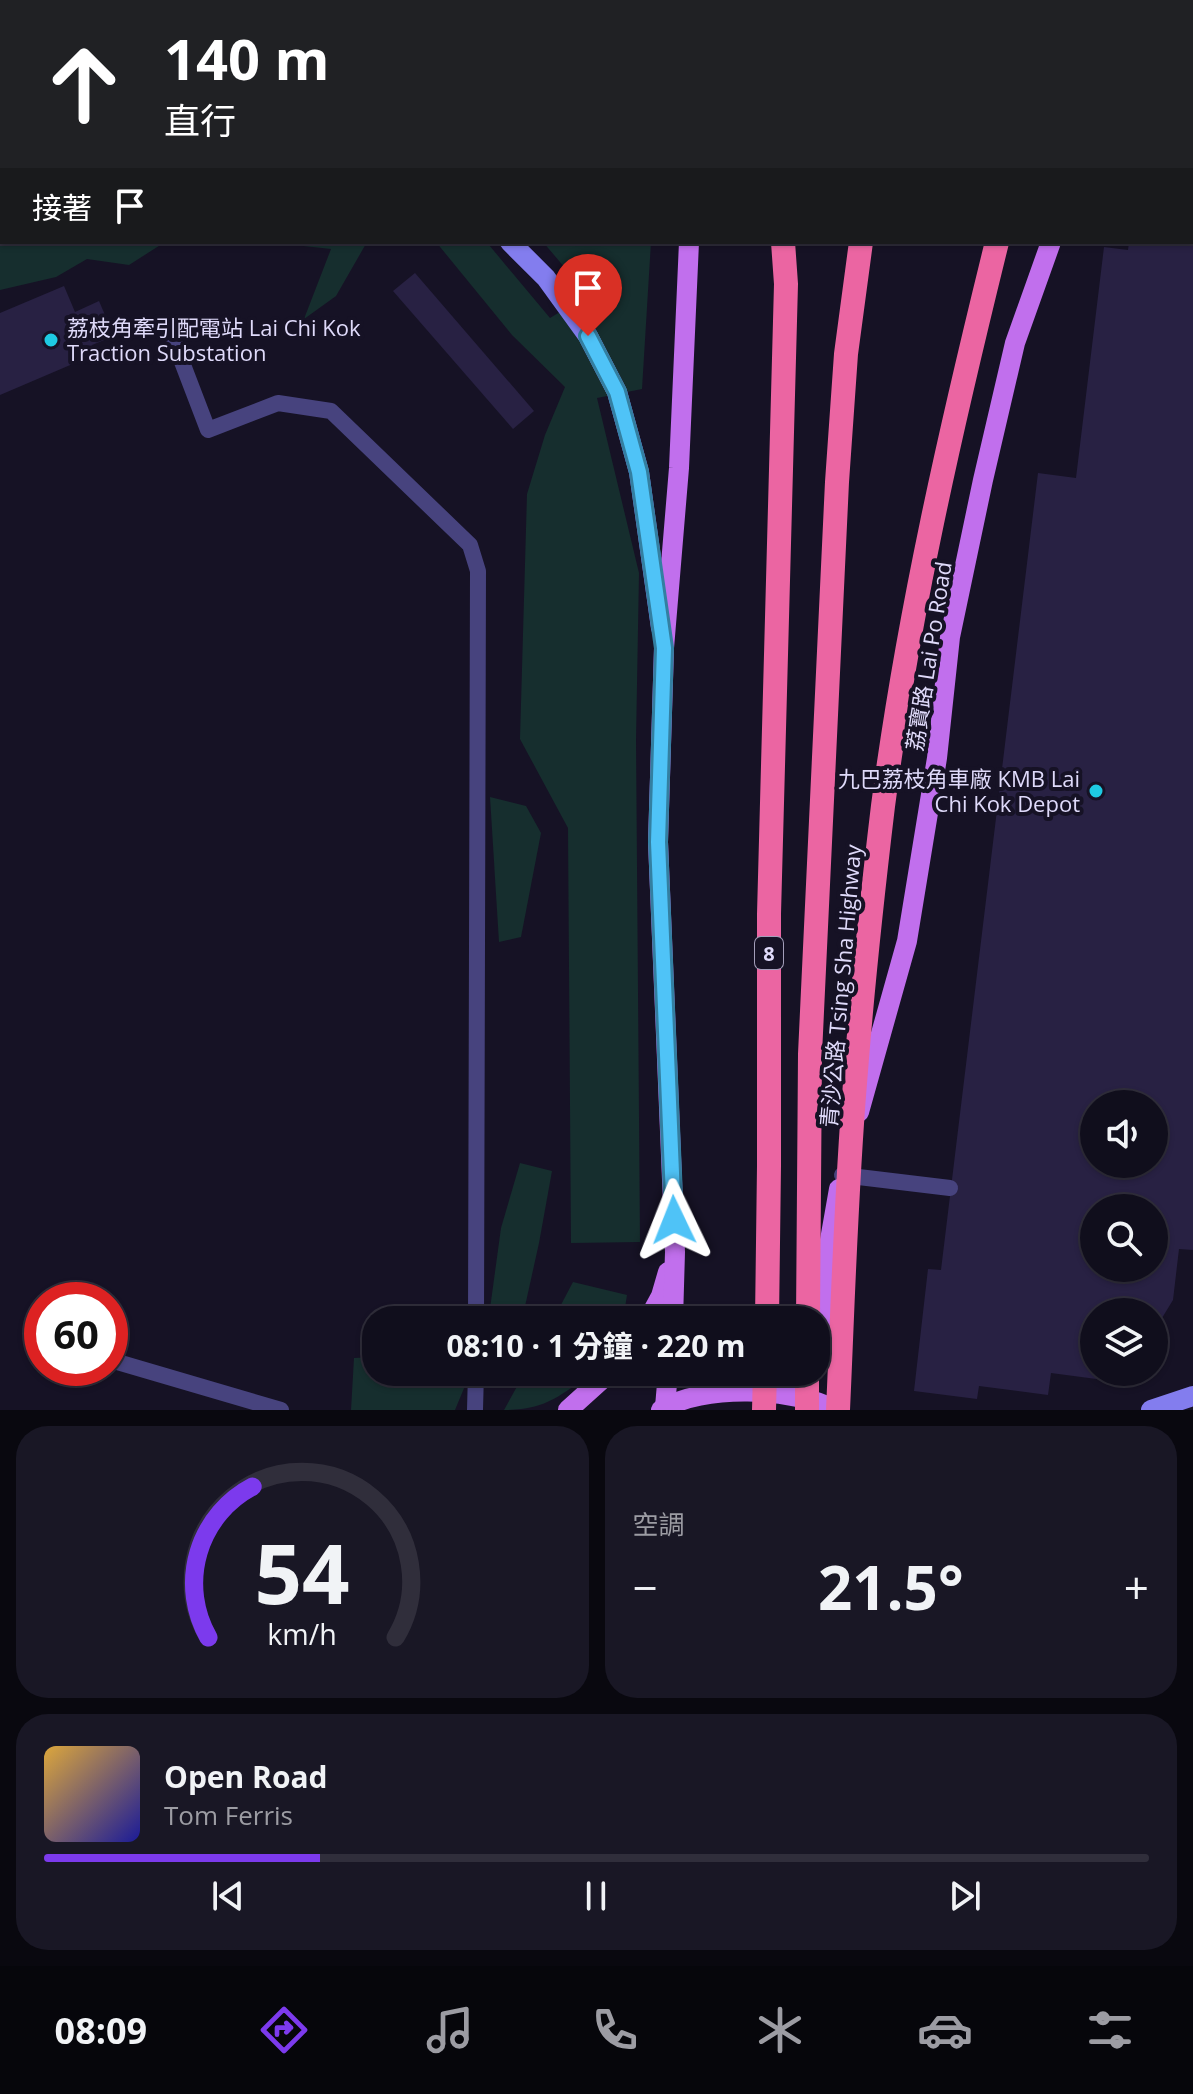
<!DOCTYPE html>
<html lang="zh-TW">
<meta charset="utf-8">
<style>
:root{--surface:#100e1c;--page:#191725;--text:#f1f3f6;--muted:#9c9ca3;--line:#302e3b;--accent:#7c3aed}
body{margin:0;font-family:"Open Sans","Noto Sans TC",sans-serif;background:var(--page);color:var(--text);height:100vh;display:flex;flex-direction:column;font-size:30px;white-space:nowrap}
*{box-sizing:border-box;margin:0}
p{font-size:26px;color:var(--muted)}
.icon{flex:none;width:44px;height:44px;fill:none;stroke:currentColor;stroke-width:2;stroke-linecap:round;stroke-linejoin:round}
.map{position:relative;height:1410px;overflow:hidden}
.side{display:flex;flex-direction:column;gap:16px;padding:16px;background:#09080f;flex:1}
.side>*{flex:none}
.top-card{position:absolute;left:0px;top:0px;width:1194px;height:244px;box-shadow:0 2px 6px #0004,0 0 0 2px var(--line);background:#202124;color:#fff;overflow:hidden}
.tools{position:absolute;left:1080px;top:1090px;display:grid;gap:16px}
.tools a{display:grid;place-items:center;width:88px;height:88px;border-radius:50%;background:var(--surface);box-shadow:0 2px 6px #0004,0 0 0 2px var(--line);font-size:40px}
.speed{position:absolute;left:24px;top:1282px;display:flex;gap:16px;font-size:40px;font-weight:700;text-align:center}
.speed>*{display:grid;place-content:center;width:104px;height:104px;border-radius:50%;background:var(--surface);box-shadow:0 2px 6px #0004,0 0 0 2px var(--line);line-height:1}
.speed .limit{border:12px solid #d22;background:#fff;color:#111}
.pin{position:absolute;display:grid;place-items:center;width:68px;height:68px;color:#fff;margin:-82px -34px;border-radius:50% 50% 50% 0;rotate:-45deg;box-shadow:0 0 8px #0007}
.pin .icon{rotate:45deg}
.me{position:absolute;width:88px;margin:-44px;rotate:358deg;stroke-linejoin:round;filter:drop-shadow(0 0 6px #0008)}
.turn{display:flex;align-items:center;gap:28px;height:168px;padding:0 32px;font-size:36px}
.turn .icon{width:104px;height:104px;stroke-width:2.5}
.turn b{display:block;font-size:56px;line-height:68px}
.then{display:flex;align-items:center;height:76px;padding:0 32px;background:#0003;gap:16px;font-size:30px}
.big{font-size:60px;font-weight:700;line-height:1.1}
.side .tile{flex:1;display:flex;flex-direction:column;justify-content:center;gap:12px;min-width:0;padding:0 28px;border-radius:32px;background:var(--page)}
.side .dial{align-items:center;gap:0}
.dial svg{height:208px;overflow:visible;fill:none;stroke:var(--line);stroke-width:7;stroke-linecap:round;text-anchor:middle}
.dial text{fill:var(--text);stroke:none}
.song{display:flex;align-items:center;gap:24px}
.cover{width:96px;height:96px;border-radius:12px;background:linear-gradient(135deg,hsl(40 70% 55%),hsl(240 70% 35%))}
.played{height:8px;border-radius:4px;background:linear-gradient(90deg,var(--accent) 25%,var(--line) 25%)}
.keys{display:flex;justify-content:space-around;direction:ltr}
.heat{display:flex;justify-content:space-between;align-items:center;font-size:44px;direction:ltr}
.side .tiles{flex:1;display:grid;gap:16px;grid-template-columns:1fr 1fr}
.tile:last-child{grid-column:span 2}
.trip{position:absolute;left:362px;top:1306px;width:468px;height:80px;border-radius:32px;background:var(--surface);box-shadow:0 2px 6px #0004,0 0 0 2px var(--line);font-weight:700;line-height:80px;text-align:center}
.dock{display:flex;height:128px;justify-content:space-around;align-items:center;background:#06060b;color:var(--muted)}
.dock .icon{width:56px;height:56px}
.dock .current{color:var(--accent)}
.dock b{font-size:36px;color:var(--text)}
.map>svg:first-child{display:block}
</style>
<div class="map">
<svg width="1193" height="1410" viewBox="0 0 1193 1410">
<rect width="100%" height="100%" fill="#161225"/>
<g fill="#162e2e">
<polygon points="523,0 666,0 666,2 509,2"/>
<polygon points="2,193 2,242 165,242 129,265 87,259 56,277 0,290 0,194"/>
<polygon points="267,242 367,242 336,296 304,319 331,249"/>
<polygon points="436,242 483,242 489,245 550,318 588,295 543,242 651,242 642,389 597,398 639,573 636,740 640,1242 571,1243 568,828 520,739 527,494 545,435 565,387 512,335"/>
<polygon points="490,797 526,806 541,833 521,937 499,942"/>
<polygon points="520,1163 552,1171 539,1243 522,1320 490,1320 489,1316 501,1228"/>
<polygon points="573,1282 627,1295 623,1320 553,1320"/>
<polygon points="376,1357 376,1372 453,1372 467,1381 455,1410 351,1410 354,1358"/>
<path d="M525,1372H594C560,1395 547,1410 504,1410Z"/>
</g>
<g fill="#282143" fill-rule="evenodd">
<path d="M1129,242H1193V1250L1179,1249L1173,1300L1154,1331V1312H1094V1372H1123L1104,1380L1051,1373L1048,1395L979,1386L977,1399L914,1391L928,1269L941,1270L1038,473L1076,478L1104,247L1128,250ZM1094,1104H1154V1164H1094ZM1094,1208H1154V1268H1094Z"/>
<polygon points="415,273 534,411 513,429 393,291"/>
<polygon points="64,286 75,312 99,301 114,336 92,345 96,354 0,395 0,313"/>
</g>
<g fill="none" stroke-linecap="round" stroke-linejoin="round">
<g stroke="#47437e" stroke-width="16">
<polyline points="169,328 208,430 278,403 331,411 470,545 478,571 476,1320"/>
<polyline points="842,1175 950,1188"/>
<polyline points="114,1361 281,1410"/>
<polyline points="475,1410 476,1372"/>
</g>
<g stroke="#837dee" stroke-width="20">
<polyline points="324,2 331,0"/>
<polyline points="1132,2 1133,0"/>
<polyline points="0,163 2,162"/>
<polyline points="510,242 546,278 588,336 617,392 639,472 661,628"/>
<polyline points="1151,1410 1193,1396"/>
</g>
<g stroke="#c16fed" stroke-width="20">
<polyline points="693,2 693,0"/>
<polyline points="859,1112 907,941 937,758 950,637 983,480 1015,343 1051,242"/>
<polyline points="648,1320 661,1296 668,1272"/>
<polyline points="673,1320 675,1252 658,842 664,648 679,468 689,242"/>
<polyline points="833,1336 828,1297 830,1240 839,1189"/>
<polyline points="665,1407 668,1372"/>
<polyline points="568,1410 610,1372"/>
<path d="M661,1410C702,1384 793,1387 835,1410"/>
</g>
<g stroke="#eb65a2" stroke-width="24">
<polyline points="768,0 768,2"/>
<polyline points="68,2 72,0"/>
<polyline points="147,2 153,0"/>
<polyline points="812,2 813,0"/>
<polyline points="921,2 922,0"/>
<polyline points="1053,2 1053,0"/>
<polyline points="1151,2 1152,0"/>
<polyline points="0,40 2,39"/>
<polyline points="0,101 2,100"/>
<polyline points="767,1320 769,1166 769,914 786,284 783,242"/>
<polyline points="808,1320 810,1054 837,482 846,354 861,242"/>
<polyline points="764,1410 765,1372"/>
<polyline points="807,1410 807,1372"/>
<path d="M838,1410C843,1301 846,1192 855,1083C862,991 872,898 883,806C908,615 951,428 997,242"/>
</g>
</g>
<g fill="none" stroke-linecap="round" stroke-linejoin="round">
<defs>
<polyline id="route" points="588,336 617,392 639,472 664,648 658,842 674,1220"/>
</defs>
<use href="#route" stroke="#337fa1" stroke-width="20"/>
<use href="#route" stroke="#4fc3f7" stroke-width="14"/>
</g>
<g fill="#1ecae2" stroke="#161225" stroke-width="3">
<circle cx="51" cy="340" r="8"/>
<circle cx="1096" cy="791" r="8"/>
</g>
<g text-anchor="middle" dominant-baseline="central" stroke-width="8" stroke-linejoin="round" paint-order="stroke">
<rect fill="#161225" stroke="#a39eba" stroke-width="2" x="755" y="937" width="28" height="32" rx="6"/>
<g font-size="20" font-weight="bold" fill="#dfdafa">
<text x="769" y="953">8</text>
</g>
<g font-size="22" fill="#dfdafa" stroke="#161225" text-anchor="start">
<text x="67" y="327">荔枝角牽引配電站 Lai Chi Kok<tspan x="67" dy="25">Traction Substation</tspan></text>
<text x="1080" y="778" text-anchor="end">九巴荔枝角車廠 KMB Lai<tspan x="1080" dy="25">Chi Kok Depot</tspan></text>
</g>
<g font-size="22" fill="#dfdafa" stroke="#161225">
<text transform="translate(928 656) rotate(-81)">荔寶路 Lai Po Road</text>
<text transform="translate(840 986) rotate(-85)">青沙公路 Tsing Sha Highway</text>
</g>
</g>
</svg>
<div class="tools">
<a><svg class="icon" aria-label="sound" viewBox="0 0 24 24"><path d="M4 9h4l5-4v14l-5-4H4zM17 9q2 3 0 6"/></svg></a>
<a><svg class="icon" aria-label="search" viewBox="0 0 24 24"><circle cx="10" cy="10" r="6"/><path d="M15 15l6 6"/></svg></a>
<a><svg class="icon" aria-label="layers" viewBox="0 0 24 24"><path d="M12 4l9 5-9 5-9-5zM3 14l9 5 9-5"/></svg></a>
</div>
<div class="speed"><div class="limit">60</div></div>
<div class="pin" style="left:588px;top:336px;background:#d93025"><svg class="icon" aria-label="arrive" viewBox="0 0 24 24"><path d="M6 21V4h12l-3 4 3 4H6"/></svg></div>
<svg class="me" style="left:674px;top:1220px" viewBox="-20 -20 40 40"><path d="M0-17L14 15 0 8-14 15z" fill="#4fc3f7" stroke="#fff" stroke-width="4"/></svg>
<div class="trip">08:10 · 1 分鐘 · 220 m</div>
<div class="top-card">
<div class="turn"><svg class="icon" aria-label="ahead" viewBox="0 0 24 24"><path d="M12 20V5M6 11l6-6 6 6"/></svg><div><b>140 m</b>直行</div></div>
<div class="then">接著<svg class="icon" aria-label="arrive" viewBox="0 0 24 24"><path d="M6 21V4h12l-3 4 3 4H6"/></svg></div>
</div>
</div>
<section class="side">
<div class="tiles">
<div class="tile dial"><svg viewBox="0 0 100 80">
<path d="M14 69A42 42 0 1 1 86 69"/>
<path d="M14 69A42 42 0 0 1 31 11" stroke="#7c3aed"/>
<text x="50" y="56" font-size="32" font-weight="700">54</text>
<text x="50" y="72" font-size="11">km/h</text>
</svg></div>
<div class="tile"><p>空調</p>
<div class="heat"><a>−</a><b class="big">21.5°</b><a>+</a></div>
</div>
<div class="tile">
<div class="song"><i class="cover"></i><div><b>Open Road</b><p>Tom Ferris</p></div></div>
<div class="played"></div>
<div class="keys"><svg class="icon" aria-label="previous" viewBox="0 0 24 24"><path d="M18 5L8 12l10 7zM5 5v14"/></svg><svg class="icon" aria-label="pause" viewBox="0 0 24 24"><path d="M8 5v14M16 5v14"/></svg><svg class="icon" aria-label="next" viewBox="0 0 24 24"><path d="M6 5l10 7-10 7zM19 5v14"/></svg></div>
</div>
</div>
</section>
<nav class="dock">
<b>08:09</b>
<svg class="icon current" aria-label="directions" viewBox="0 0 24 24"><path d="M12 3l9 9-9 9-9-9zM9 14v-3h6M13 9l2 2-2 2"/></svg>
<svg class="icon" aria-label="music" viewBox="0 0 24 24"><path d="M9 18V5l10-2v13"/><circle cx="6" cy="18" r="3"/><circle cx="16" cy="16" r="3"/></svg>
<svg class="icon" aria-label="phone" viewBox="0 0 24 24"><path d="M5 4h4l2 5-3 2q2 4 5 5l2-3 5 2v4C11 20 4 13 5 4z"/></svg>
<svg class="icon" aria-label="climate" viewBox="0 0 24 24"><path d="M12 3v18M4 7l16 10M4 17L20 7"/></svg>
<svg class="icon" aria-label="car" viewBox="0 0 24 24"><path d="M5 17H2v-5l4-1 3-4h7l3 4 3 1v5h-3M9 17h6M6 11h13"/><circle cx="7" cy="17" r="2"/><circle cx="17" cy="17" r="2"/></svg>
<svg class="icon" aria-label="filters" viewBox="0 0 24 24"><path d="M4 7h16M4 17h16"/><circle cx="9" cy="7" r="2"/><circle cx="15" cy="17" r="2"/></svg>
</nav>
